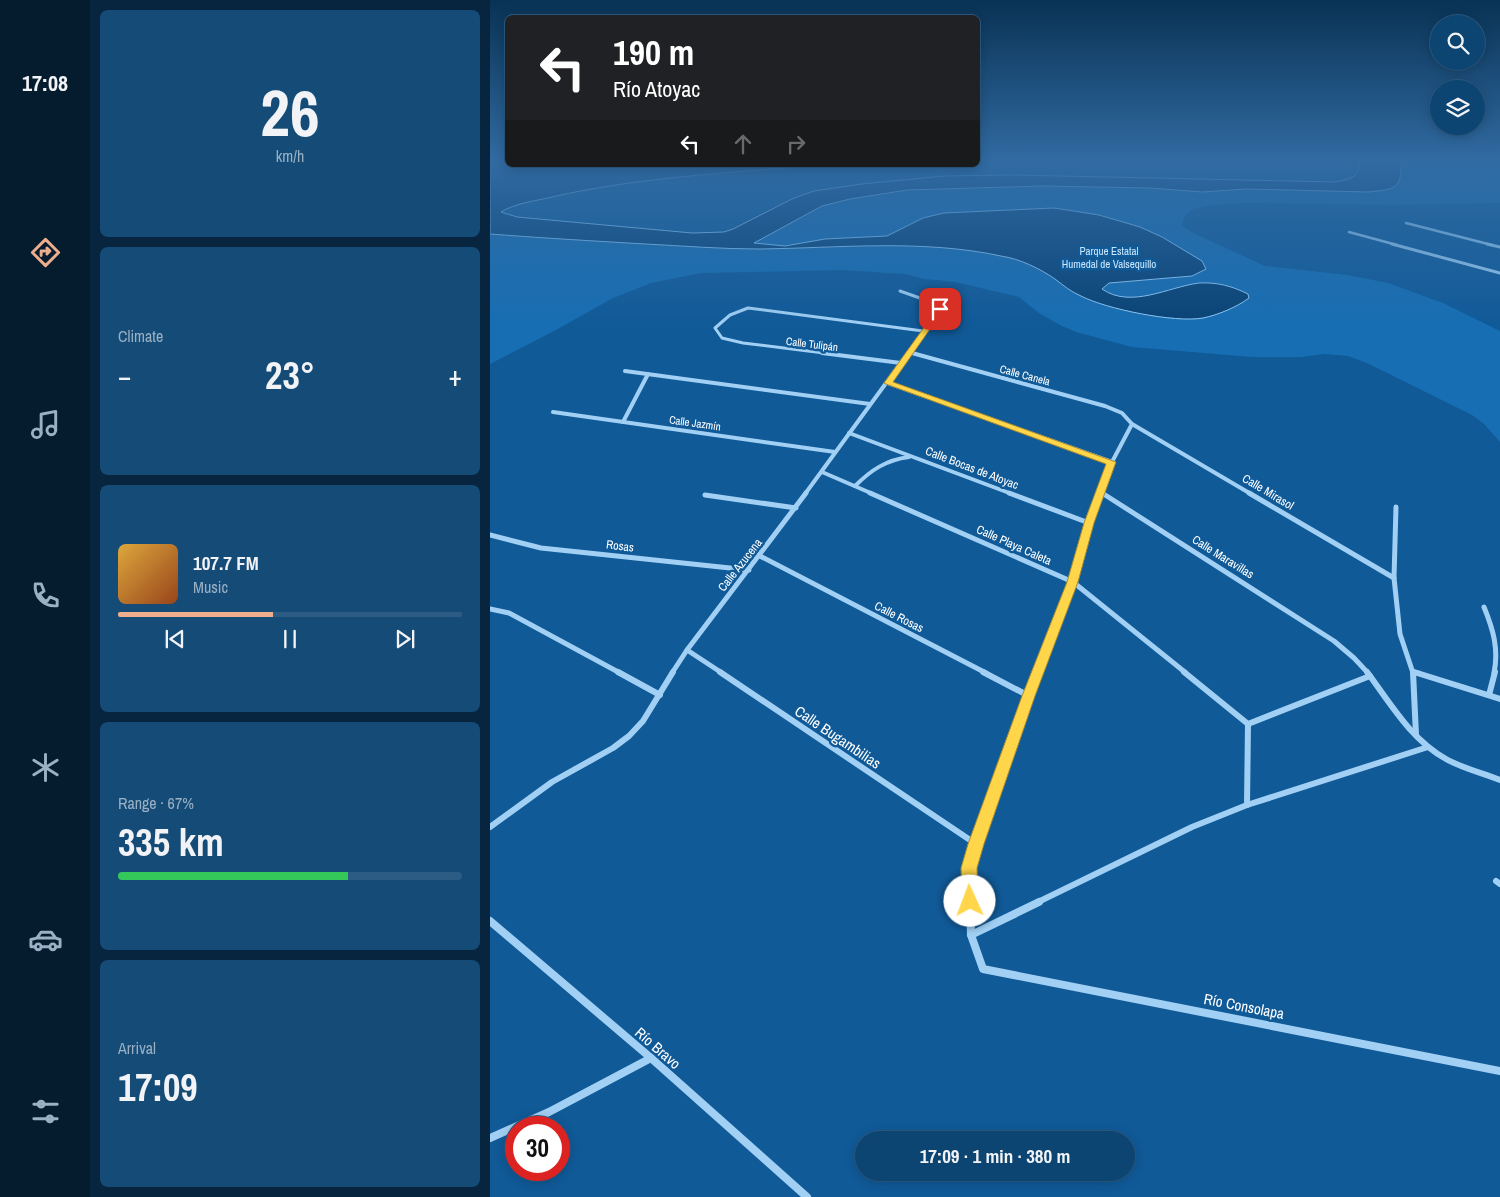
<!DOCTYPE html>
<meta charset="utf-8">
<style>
:root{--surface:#0c4472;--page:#154b77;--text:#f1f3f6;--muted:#9ab0c4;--line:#2c5c84;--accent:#eead8d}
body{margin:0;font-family:"Archivo Narrow",sans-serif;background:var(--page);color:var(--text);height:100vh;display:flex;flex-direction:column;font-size:19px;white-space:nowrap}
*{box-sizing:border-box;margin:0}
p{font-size:16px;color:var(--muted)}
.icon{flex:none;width:28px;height:28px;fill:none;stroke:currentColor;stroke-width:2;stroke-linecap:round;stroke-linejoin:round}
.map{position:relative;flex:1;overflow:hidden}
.details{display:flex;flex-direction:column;gap:10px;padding:10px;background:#07253f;width:400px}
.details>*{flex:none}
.banner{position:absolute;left:15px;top:15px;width:475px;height:152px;border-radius:8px;box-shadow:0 2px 12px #0003,0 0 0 1px var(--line);background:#202124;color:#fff;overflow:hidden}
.tools{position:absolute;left:940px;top:15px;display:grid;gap:10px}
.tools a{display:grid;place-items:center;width:55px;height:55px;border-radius:50%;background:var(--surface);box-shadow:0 2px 12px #0003,0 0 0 1px var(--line);font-size:25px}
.speed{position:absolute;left:15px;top:1116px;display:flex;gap:10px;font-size:25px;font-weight:700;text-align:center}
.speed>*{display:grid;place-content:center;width:65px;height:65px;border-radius:50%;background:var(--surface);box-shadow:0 2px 12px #0003,0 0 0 1px var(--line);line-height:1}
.speed .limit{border:8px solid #d22;background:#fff;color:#111}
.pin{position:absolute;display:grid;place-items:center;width:42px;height:42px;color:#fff;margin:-21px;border-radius:10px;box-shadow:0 2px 8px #0006}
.me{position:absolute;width:55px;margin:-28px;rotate:358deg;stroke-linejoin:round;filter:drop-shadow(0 0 4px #0008)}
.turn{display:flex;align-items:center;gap:18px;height:105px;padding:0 25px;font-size:22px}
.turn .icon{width:65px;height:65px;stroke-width:2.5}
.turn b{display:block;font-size:35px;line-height:42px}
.lanes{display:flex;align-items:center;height:48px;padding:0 25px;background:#0003;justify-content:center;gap:25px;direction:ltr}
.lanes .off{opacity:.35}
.big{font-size:38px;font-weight:700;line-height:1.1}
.details .widget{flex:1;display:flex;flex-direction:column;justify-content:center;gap:8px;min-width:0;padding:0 18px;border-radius:8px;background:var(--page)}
.details .dial{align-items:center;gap:0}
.dial b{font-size:65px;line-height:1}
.song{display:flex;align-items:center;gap:15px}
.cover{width:60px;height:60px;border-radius:8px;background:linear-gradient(135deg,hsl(40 70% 55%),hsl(20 70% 35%))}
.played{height:5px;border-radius:2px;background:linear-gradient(90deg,var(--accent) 45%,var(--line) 45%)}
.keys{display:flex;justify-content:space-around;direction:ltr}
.heat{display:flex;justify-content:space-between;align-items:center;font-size:28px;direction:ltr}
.charge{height:8px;border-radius:4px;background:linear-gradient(90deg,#34c759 67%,var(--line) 0)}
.trip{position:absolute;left:365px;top:1131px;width:280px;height:50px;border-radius:25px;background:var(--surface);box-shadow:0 2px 12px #0003,0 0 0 1px var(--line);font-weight:700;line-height:50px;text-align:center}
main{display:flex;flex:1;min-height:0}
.menu{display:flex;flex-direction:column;width:90px;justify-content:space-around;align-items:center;background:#051b2e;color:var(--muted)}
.menu .icon{width:35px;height:35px}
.menu .on{color:var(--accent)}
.menu b{font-size:22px;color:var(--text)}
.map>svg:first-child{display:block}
</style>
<main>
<nav class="menu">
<b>17:08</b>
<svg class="icon on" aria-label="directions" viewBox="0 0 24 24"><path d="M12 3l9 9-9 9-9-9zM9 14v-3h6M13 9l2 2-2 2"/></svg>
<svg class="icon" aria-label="music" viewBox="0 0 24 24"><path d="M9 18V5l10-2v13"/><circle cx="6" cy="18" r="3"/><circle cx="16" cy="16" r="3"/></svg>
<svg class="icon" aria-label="phone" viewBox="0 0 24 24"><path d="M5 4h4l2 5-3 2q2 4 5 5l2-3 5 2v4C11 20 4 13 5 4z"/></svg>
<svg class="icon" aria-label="climate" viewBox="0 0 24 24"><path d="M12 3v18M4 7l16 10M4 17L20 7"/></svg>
<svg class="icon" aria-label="car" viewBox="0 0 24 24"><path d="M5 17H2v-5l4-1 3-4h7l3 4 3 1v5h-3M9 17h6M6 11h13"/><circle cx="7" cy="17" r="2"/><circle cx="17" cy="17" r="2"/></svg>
<svg class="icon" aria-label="filters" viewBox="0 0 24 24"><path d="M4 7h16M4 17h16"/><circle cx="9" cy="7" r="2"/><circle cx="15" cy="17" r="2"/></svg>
</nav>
<section class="details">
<div class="widget dial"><b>26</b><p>km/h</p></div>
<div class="widget"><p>Climate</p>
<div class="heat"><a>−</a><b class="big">23°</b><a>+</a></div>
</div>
<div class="widget">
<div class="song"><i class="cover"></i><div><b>107.7 FM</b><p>Music</p></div></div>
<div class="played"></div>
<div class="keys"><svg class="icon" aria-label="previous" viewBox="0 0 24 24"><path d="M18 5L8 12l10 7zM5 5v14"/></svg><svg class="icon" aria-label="pause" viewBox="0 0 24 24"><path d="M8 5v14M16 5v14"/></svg><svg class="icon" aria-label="next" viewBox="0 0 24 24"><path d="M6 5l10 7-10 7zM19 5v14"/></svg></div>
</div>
<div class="widget"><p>Range · 67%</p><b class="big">335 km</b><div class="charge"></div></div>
<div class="widget"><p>Arrival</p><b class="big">17:09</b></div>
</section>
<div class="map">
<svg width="1010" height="1197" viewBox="0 0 1010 1197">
<rect width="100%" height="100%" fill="#105a98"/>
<path fill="#176eb3" d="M877,159H1010V203L903,205L760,203C746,203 710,205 700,211C695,215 693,220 692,225L701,232L775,266L858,275L898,283L953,303L1010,331V442L994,424L982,415L877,363L858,356L834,354L812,357H762L642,347L586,332L570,325L549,313L529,297L465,282L435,279L415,274L352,270L211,273L161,283L121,299L66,330L0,364V224L242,235L353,188L547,180L683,177L852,185L868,181Z"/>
<path fill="#094274" stroke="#92ccf8" d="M0,159H17L18,165H329C240,173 149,177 62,197C46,201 25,203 11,212L27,217L202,233L234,232L243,229L304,198L324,191L372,184L455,176L524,175L846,182C863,178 869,178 870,159H911C912,189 907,189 878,192L756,189L712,192L661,188L552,186L417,190L360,199L332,206L264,243L295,246L335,239L397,236L433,218L454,213L564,208L609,215L650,227L672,237L712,261L716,269L702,276L619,283L612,289C641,309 678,287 709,283C727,282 742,286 758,294L759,298C747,307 728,315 713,318C685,323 616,309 591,296C581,292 573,285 565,279C549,268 530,259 511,256C432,239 349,248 269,249C232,249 194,246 156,244C104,241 52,238 0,234Z"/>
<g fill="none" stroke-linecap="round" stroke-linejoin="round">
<g stroke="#a1d0f4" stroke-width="2.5">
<polyline points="916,223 1002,245"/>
<polyline points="859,232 907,245"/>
</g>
<g stroke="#a1d0f4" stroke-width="3">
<polyline points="902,244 1010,273"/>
<polyline points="997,244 1010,247"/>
<polyline points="410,291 444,303 450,309 417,354"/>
<polyline points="418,352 426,354"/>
<polyline points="342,354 253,343 232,338 225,328 240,315 258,308 433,331"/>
</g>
<g stroke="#a1d0f4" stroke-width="4">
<polyline points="332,353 411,363"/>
<polyline points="422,353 615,406 632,413 642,424 761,494"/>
<polyline points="135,371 380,404"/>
<polyline points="398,383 622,462"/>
<polyline points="63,412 345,452"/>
<polyline points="133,422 158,374"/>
<polyline points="359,433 522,494"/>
<polyline points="332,472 383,494"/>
<path d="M365,486C381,470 396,460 419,457"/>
<polyline points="611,492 614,494"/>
<polyline points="315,494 418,353"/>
<polyline points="610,494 622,462 642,424"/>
</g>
<g stroke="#a1d0f4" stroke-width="5">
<polyline points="380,493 583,582 696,673"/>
<polyline points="519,493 599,523"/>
<polyline points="612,493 844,641 864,658 878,673"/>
<polyline points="759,493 904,578"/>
<polyline points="215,495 306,508"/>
<polyline points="906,507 904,578 910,634 923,673"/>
<polyline points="0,535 51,548 259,570"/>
<polyline points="270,556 496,673"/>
<path d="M994,607C1003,629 1009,649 1004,673"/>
<polyline points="0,609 19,613 130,673"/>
<polyline points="197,650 232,673"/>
<polyline points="923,672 928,673"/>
<polyline points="182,673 197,650 316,493"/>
<polyline points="548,673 583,582 599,523 610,493"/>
</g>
<g stroke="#a1d0f4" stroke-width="6">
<polyline points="128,672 170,695"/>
<polyline points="230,672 486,844"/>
<polyline points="493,672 539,696"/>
<polyline points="694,672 758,724"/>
<polyline points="923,672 926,735"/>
<polyline points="924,672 1010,699"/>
<path d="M880,676C902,706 922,740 956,759C972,768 992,773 1010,780"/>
<polyline points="999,695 1005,672"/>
<polyline points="758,724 880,676 877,672"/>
<polyline points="757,805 758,724"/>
<polyline points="0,827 62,782 123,748 139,736 153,721 183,672"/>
<polyline points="1006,881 1010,884"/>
<polyline points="480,903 479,868 548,672"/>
<polyline points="546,903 702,827 757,805 938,747"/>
</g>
<g stroke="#a1d0f4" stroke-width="8">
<polyline points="480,902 481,935 493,969 1010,1071"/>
<polyline points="0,921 161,1058 317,1197"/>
<polyline points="481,935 549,902"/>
<polyline points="0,1138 59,1112 161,1058"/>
</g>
</g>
<linearGradient id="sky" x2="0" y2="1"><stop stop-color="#093254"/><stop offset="0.49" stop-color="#316ba2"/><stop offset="1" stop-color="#316ba2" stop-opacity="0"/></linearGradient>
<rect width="1010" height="327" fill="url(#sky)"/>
<polygon fill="#ffd54a" stroke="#a68a30" points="448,308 454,309 403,382 626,462 604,523 588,582 545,696 494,844 487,868 488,901 486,906 480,908 474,906 472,901 471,868 478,844 532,696 577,582 594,523 616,464 396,384 394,383"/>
<g text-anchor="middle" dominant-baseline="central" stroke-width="5" stroke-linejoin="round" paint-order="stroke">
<g font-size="11" fill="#c9e7fe" stroke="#105a98">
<text x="619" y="251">Parque Estatal<tspan x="619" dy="13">Humedal de Valsequillo</tspan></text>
</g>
<g font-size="11" fill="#fff" stroke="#105a98">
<text transform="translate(322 344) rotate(7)">Calle Tulipán</text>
<text transform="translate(535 375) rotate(15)">Calle Canela</text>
<text transform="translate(205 423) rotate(8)">Calle Jazmín</text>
</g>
<g font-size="12" fill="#fff" stroke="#105a98">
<text transform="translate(482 468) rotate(21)">Calle Bocas de Atoyac</text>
<text transform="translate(778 492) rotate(31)">Calle Mirasol</text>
<text transform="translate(524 545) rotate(24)">Calle Playa Caleta</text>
<text transform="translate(130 546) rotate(7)">Rosas</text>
<text transform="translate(733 557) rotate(32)">Calle Maravillas</text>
<text transform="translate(250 565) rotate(-52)">Calle Azucena</text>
<text transform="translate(409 617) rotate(27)">Calle Rosas</text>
</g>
<g font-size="15" fill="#fff" stroke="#105a98">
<text transform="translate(348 737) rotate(34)">Calle Bugambilias</text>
<text transform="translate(754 1006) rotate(11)">Río Consolapa</text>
<text transform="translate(168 1048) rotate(41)">Río Bravo</text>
</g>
</g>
</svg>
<div class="tools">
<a><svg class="icon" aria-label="search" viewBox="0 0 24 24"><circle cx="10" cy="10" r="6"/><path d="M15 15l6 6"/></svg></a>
<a><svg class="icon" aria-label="layers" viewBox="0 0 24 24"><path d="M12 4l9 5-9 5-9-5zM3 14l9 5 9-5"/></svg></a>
</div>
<div class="speed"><div class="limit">30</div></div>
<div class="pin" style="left:450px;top:309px;background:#d93025"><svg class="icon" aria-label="arrive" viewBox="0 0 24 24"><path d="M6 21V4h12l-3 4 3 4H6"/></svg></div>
<svg class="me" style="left:480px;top:901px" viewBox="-20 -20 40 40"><circle r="19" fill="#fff"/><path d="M0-13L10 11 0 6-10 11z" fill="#ffd54a"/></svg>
<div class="trip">17:09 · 1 min · 380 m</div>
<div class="banner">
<div class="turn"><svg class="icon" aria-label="left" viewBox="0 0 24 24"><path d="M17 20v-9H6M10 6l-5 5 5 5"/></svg><div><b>190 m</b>Río Atoyac</div></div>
<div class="lanes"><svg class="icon" aria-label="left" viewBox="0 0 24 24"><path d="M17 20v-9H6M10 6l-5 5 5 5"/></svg><svg class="icon off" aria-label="ahead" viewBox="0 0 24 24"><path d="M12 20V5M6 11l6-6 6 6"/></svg><svg class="icon off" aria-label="right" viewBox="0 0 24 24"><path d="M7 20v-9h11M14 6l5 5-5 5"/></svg></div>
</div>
</div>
</main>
